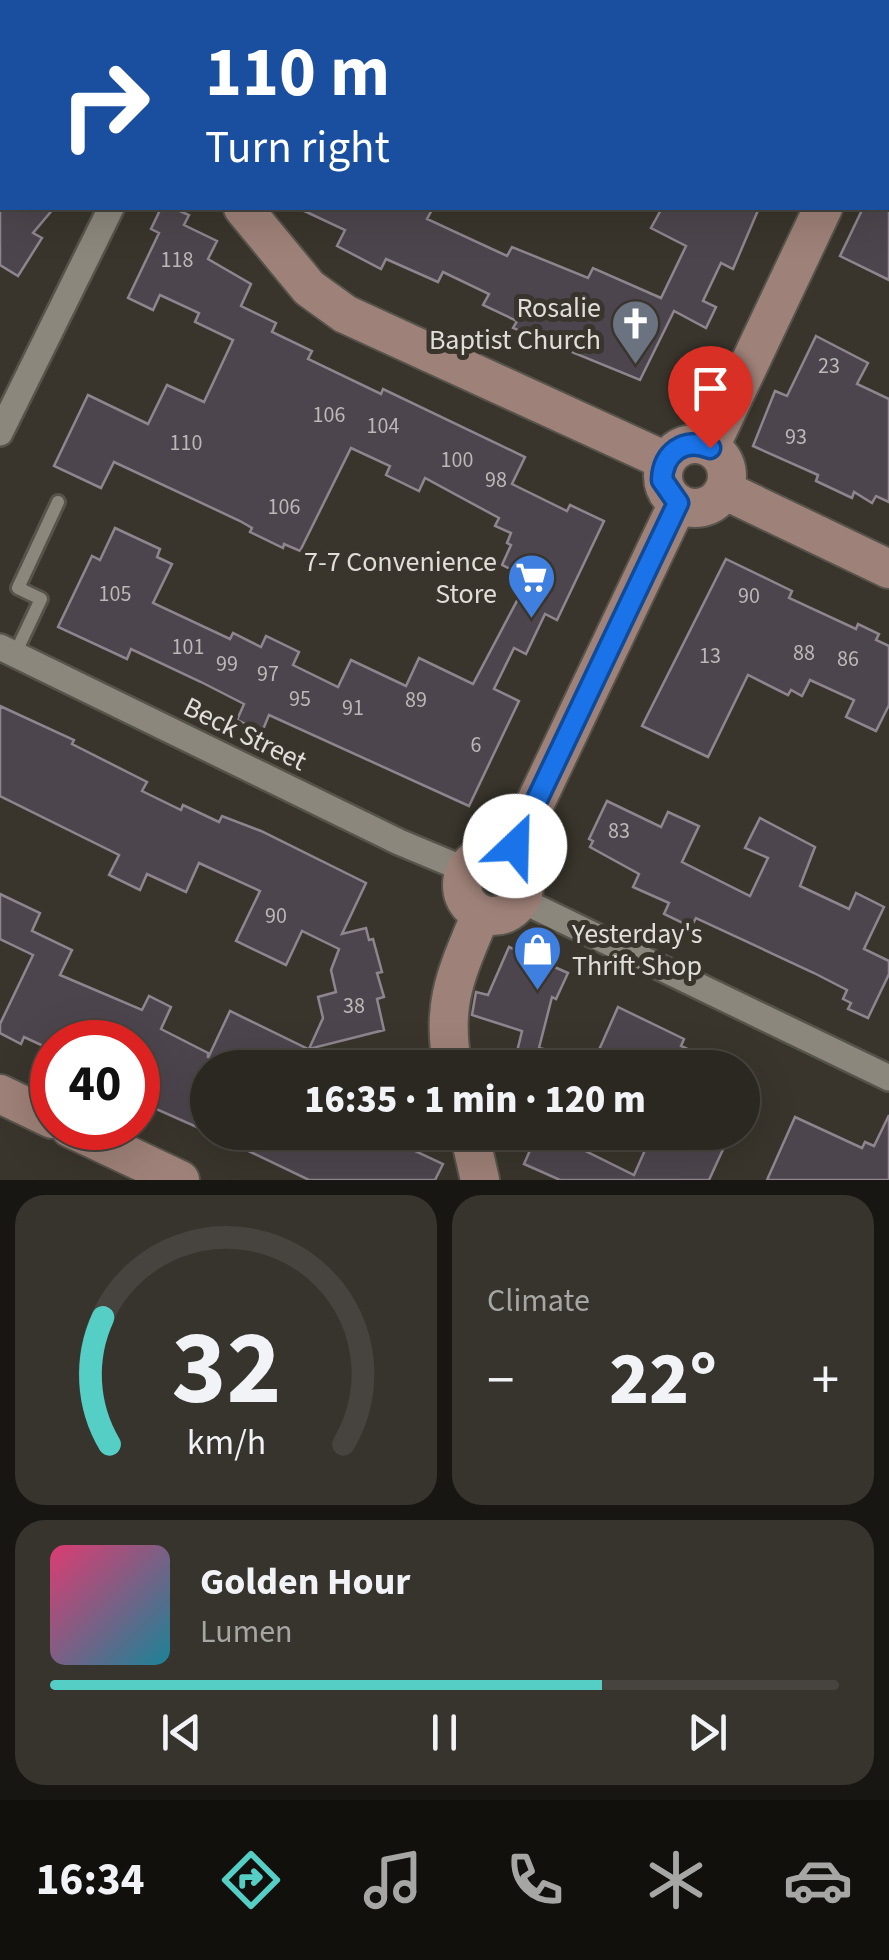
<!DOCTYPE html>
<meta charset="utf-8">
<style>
:root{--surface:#2b2821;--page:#37342e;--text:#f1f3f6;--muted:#a6a6a5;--line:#47443f;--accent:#55cec6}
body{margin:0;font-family:"Source Sans 3",sans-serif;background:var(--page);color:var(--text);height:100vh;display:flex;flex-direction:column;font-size:38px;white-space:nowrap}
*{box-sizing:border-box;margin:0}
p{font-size:32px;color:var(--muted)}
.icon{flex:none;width:55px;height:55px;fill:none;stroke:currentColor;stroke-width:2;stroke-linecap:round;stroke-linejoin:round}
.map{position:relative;height:1180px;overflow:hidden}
.details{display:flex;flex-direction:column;gap:15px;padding:15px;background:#181612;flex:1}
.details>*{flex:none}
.top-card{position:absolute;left:0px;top:0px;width:890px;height:210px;box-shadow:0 10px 40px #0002,0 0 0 2px var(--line);background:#1a4fa0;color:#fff;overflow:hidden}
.speed{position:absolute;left:30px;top:1020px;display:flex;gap:20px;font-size:50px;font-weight:700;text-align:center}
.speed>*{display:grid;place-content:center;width:130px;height:130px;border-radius:50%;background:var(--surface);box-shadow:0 10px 40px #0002,0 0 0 2px var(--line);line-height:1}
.speed .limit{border:15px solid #d22;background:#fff;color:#111}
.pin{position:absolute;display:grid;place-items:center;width:85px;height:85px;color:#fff;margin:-102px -42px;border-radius:50% 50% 50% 0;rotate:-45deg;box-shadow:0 0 10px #0007}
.pin .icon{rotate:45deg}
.me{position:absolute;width:110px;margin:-55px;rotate:24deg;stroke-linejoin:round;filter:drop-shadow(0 0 8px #0008)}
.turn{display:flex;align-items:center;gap:35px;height:210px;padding:0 40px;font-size:45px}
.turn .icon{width:130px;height:130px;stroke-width:2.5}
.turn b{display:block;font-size:70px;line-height:85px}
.big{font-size:75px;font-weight:800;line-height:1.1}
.details .widget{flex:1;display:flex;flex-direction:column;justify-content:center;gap:15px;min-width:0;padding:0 35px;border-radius:30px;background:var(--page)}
.details .dial{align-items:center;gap:0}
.dial svg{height:260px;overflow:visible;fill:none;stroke:var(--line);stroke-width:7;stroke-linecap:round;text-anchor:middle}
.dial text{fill:var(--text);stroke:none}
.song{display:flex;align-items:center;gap:30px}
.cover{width:120px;height:120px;border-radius:15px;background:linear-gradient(135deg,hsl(340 70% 55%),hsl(190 70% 35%))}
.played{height:10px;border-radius:5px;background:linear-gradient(90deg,var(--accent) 70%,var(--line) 70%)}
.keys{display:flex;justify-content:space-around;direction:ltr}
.heat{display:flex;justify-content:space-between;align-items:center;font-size:55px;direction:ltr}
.details .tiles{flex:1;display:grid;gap:15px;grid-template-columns:1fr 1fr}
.widget:last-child{grid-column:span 2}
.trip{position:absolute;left:190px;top:1050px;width:570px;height:100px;border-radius:50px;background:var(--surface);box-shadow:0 10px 40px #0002,0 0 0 2px var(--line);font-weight:800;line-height:100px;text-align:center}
.menu{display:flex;height:160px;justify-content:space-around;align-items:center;background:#11100d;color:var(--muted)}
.menu .icon{width:70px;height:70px}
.menu .on{color:var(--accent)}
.menu b{font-size:45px;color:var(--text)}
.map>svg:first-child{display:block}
</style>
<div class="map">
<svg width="889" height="1180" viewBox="0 0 889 1180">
<rect width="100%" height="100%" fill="#39352c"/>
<g fill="#4d454d" stroke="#8e858e" stroke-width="2.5">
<polygon points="0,208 54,208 33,233 42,238 18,276 0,265"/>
<polygon points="161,208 173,208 189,215 184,225 217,241 208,259 251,284 241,306 276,323 272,332 312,351 308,359 381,394 383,389 525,457 512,484 567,511 570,505 604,521 557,620 545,614 526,654 514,648 494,689 519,701 469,806 269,715 262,732 237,720 244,704 201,682 131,649 127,659 58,627 92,556 100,560 115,528 160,549 157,557 172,564 153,603 230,639 233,633 261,647 266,636 299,652 293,665 338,687 351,660 406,686 419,658 473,684 529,578 502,565 511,545 507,543 511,533 495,526 499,518 425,478 419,491 386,475 390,466 351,448 300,551 284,544 283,548 250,532 252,528 240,521 114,462 101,488 54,466 88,395 148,424 167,385 204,402 233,340 195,322 199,313 160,295 153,310 128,298 159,233 151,229"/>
<polygon points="298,208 433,208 427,219 507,256 512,247 588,278 593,268 661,298 686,246 651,228 662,208 759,208 733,269 721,263 703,301 716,307 706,328 674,311 640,380 513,328 517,321 483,305 489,294 443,272 438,282 386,259 381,269 337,246 345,230"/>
<polygon points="863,208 889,208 889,280 840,256"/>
<polygon points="816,336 868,363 857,384 889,399 889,502 876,496 872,503 854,492 852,498 816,481 818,475 753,446 775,391 787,396"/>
<polygon points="726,559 792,591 789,598 856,629 858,624 879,634 876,640 889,646 889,705 876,731 846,717 854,700 810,680 802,696 791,690 788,695 748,675 708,757 642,726"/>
<polygon points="0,706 74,740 72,744 147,782 142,791 181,810 183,805 219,822 222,816 261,831 366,883 342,934 366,928 369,940 373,939 382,972 377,973 384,997 377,999 384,1030 309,1049 323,1018 318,997 336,992 331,970 339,949 302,931 286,965 236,941 260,891 199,863 186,892 147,874 140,890 109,875 119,855 0,796"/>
<polygon points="607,801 661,827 668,812 699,826 682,862 750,896 768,858 745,848 760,818 815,847 800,886 849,909 856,893 884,907 864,949 889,961 889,974 868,1018 848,1009 851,1003 843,999 847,990 814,973 696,918 691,927 664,914 669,903 633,887 639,874 590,847 593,841 589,839"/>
<polygon points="0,894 40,913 32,931 72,950 60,975 142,1010 149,996 171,1007 161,1029 208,1053 208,1058 230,1011 347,1068 208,1068 208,1132 138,1101 138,1042 52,1042 52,1050 24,1037 21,1044 0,1033 0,1024 33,955 0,939"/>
<polygon points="509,947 568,973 556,999 552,997 539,1048 586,1059 585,1068 513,1068 522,1031 472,1015 476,992 488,995"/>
<polygon points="618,1007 684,1039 681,1046 728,1068 591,1068"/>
<polygon points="889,1115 889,1180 767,1180 795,1117 862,1148 865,1142 874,1146"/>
<polygon points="209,1132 375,1132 443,1164 435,1180 309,1180"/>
<polygon points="538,1132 547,1132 634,1175 653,1132 731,1132 709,1180 560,1180 524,1164"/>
</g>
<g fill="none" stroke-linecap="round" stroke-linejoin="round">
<defs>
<polyline id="lane" points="15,654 41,599 18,588 58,502"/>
<g id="street">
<polyline points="583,0 588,2"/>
<polyline points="223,2 224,0"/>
<polyline points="888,145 889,146"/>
<polyline points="0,433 111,208"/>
<polyline points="0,647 399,842 466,870"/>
<polyline points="521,900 889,1078"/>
</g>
<g id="secondary">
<polyline points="60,0 63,2"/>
<polyline points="888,71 889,68"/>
<polyline points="243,208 309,288 345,314 666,461"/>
<circle cx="695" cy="476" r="32"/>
<polyline points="710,447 823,208"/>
<polyline points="724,490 889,569"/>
<circle cx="493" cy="885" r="31"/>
<polyline points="509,858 678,503"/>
<path d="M453,1068C440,1004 457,972 481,914"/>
<polyline points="0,1094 52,1119"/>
<polyline points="70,1128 180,1180"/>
<polyline points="469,1132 480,1180"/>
</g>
</defs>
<use href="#lane" stroke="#56534b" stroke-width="18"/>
<use href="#street" stroke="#56534b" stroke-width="30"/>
<use href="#secondary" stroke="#56534b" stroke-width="42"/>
<use href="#lane" stroke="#8c877c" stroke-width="12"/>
<use href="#street" stroke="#8c877c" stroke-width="25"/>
<use href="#secondary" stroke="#9e8178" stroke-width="38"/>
</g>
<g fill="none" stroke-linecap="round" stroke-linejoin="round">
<defs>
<path id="route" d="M515,846L678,503L662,480C663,453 684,437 710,448"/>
</defs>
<use href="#route" stroke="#114b97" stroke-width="25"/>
<use href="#route" stroke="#1a73e8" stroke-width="18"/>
</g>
<defs>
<symbol id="church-pin" viewBox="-11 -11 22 30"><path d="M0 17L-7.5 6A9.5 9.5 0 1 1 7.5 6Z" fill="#6b7280" stroke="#39352c"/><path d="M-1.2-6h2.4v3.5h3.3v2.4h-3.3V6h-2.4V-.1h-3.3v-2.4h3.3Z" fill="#fff"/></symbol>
<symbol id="supermarket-pin" viewBox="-11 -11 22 30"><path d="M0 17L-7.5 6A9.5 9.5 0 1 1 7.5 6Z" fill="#3f7fe0" stroke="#39352c"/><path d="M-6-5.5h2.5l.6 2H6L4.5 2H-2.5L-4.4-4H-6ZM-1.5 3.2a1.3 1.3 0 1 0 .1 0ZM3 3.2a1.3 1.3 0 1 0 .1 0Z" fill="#fff"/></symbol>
<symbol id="shop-pin" viewBox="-11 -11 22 30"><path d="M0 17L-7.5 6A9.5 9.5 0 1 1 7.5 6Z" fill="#3f7fe0" stroke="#39352c"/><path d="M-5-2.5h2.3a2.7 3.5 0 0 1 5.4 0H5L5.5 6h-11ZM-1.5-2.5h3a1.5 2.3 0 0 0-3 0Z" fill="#fff"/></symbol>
</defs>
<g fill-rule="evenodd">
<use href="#church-pin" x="608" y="296" width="55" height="75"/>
<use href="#supermarket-pin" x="504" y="550" width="55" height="75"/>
<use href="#shop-pin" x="510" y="922" width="55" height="75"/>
</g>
<g text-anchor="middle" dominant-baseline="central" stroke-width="10" stroke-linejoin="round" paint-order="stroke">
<g font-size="22" fill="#bcb8b6">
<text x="177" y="260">118</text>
<text x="829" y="366">23</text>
<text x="329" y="415">106</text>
<text x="383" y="426">104</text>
<text x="796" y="437">93</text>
<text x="186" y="443">110</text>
<text x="457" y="460">100</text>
<text x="496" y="480">98</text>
<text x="284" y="507">106</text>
<text x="115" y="594">105</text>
<text x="749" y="596">90</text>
<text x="188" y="647">101</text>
<text x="804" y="653">88</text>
<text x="710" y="656">13</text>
<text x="848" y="659">86</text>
<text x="227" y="664">99</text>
<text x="268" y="674">97</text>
<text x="300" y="699">95</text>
<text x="416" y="700">89</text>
<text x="353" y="708">91</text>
<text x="476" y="745">6</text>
<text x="619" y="831">83</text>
<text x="276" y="916">90</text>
<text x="354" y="1006">38</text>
</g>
<g font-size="28" fill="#e1ded9" stroke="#39352c" text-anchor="end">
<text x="601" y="308">Rosalie<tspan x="601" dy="32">Baptist Church</tspan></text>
<text x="497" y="562">7-7 Convenience<tspan x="497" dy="32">Store</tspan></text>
<text x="572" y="934" text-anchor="start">Yesterday's<tspan x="572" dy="32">Thrift Shop</tspan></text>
</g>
<g font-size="28" fill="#e1ded9" stroke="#39352c">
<text transform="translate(245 734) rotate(26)">Beck Street</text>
</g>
</g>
</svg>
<div class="speed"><div class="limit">40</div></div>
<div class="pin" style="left:710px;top:448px;background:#d93025"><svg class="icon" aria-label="arrive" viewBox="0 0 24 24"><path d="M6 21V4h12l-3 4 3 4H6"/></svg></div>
<svg class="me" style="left:515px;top:846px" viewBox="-20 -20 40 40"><circle r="19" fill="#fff"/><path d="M0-13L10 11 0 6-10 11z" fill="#1a73e8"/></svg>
<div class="trip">16:35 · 1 min · 120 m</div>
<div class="top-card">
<div class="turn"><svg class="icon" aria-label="right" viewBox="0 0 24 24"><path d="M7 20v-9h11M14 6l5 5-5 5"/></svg><div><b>110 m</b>Turn right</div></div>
</div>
</div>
<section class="details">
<div class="tiles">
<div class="widget dial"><svg viewBox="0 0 100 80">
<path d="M14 69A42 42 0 1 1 86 69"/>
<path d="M14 69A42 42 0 0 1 12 30" stroke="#55cec6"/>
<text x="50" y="56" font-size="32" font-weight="700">32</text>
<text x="50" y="72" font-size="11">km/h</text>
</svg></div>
<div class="widget"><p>Climate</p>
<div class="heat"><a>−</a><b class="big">22°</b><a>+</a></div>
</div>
<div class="widget">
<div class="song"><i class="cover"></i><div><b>Golden Hour</b><p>Lumen</p></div></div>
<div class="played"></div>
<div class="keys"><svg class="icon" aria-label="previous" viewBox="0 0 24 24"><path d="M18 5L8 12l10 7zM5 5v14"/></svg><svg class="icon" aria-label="pause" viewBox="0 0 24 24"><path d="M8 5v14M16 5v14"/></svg><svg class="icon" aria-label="next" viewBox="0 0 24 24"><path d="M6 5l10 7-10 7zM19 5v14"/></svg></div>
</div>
</div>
</section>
<nav class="menu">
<b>16:34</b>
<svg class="icon on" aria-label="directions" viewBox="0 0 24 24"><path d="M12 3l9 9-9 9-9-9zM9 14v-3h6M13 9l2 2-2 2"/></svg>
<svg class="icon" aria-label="music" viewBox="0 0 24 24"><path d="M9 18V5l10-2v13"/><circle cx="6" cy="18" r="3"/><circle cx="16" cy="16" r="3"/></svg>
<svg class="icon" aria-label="phone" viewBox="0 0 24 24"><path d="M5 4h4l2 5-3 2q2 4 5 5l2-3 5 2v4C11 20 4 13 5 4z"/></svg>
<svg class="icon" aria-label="climate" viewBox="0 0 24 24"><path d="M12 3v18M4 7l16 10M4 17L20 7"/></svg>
<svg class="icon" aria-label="car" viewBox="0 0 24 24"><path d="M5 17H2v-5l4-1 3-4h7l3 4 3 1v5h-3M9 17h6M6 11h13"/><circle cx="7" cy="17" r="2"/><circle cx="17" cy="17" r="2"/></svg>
</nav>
